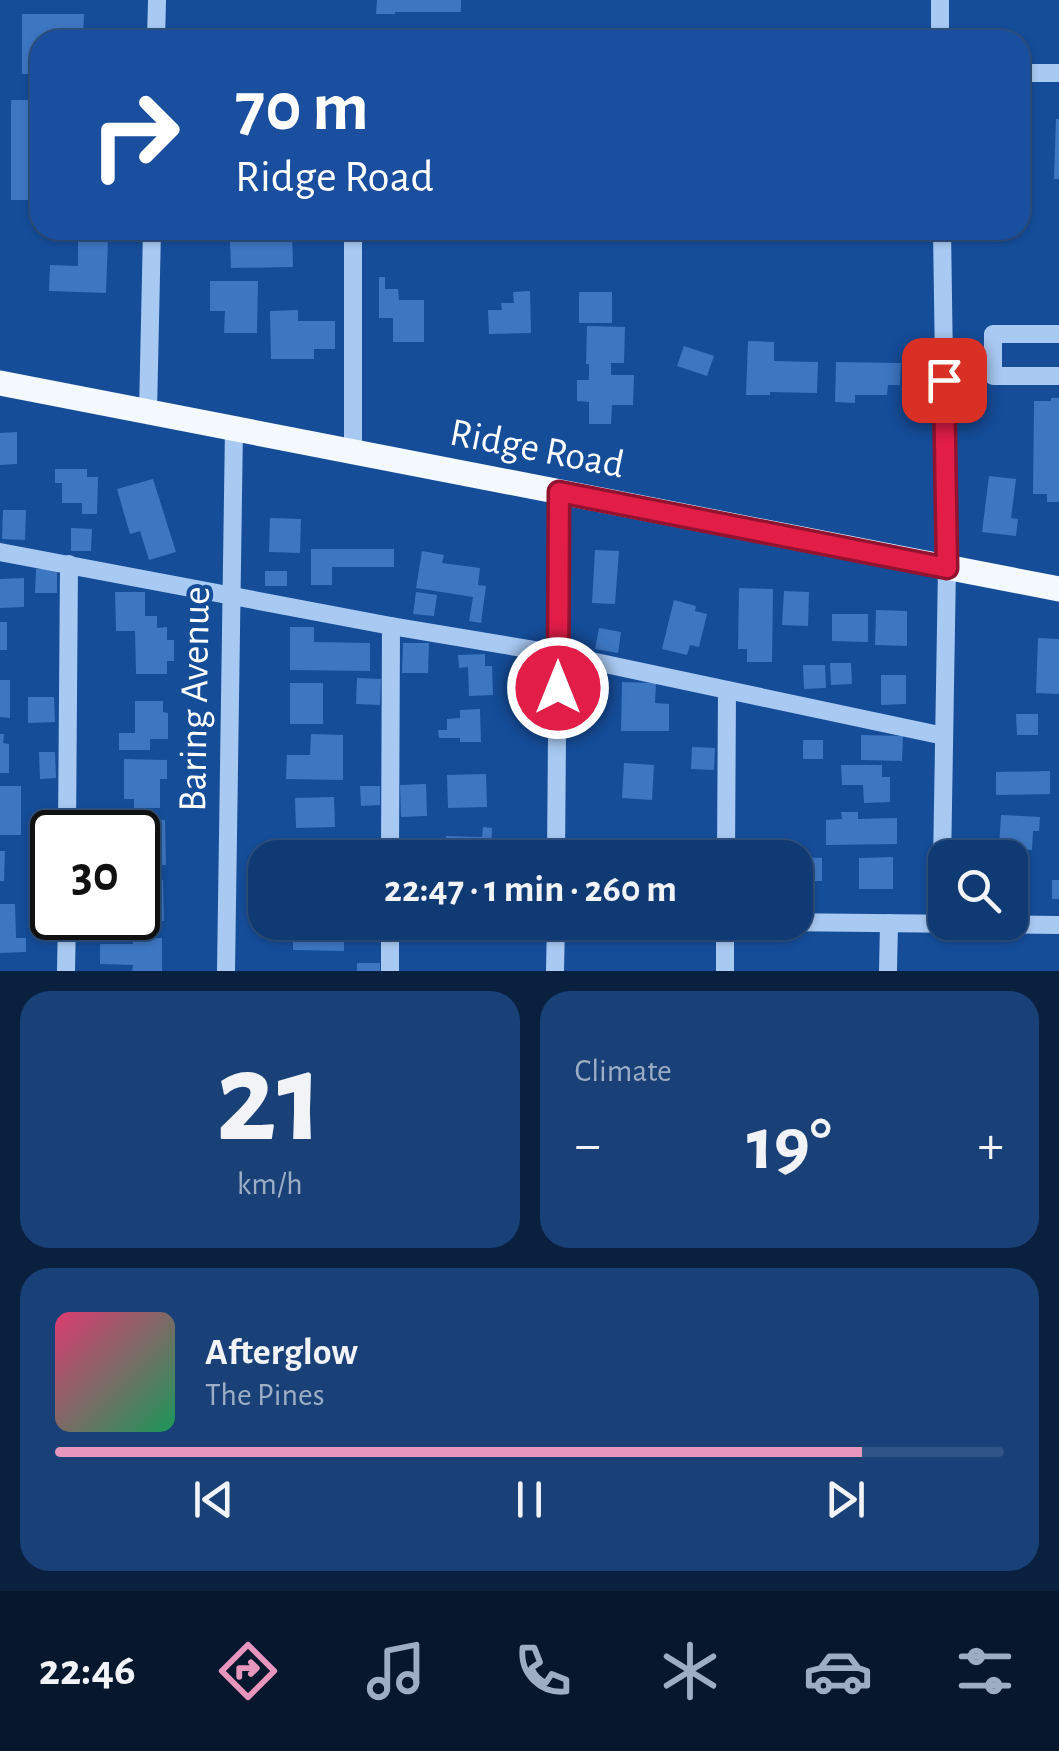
<!DOCTYPE html>
<meta charset="utf-8">
<style>
:root{--surface:#103a73;--page:#194178;--text:#f1f3f6;--muted:#9cadc4;--line:#305485;--accent:#e797bd}
body{margin:0;font-family:"Alegreya Sans",sans-serif;background:var(--page);color:var(--text);height:100vh;display:flex;flex-direction:column;font-size:38px;white-space:nowrap}
*{box-sizing:border-box;margin:0}
p{font-size:32px;color:var(--muted)}
.icon{flex:none;width:55px;height:55px;fill:none;stroke:currentColor;stroke-width:2;stroke-linecap:round;stroke-linejoin:round}
.map{position:relative;height:971px;overflow:hidden}
.side{display:flex;flex-direction:column;gap:20px;padding:20px;background:#09203f;flex:1}
.side>*{flex:none}
.top-card{position:absolute;left:30px;top:30px;width:1000px;height:210px;border-radius:30px;box-shadow:0 2px 8px #0004,0 0 0 2px var(--line);background:#1a4fa0;color:#fff;overflow:hidden}
.fabs{position:absolute;left:928px;top:840px;display:grid;gap:20px}
.fabs a{display:grid;place-items:center;width:100px;height:100px;border-radius:20px;background:var(--surface);box-shadow:0 2px 8px #0004,0 0 0 2px var(--line);font-size:50px}
.speed{position:absolute;left:30px;top:810px;display:flex;gap:20px;font-size:50px;font-weight:700;text-align:center}
.speed>*{display:grid;place-content:center;width:130px;height:130px;border-radius:50%;background:var(--surface);box-shadow:0 2px 8px #0004,0 0 0 2px var(--line);line-height:1}
.speed .limit{border:5px solid #111;border-radius:15px;background:#fff;color:#111}
.pin{position:absolute;display:grid;place-items:center;width:85px;height:85px;color:#fff;margin:-42px;border-radius:20px;box-shadow:0 5px 15px #0006}
.me{position:absolute;width:110px;margin:-55px;rotate:0deg;stroke-linejoin:round;filter:drop-shadow(0 0 8px #0008)}
.turn{display:flex;align-items:center;gap:35px;height:210px;padding:0 40px;font-size:45px}
.turn .icon{width:130px;height:130px;stroke-width:2.5}
.turn b{display:block;font-size:70px;line-height:85px}
.big{font-size:75px;font-weight:600;line-height:1.1}
.side .widget{flex:1;display:flex;flex-direction:column;justify-content:center;gap:15px;min-width:0;padding:0 35px;border-radius:30px;background:var(--page)}
.side .dial{align-items:center;gap:0}
.dial b{font-size:130px;line-height:1}
.song{display:flex;align-items:center;gap:30px}
.cover{width:120px;height:120px;border-radius:15px;background:linear-gradient(135deg,hsl(340 70% 55%),hsl(150 70% 35%))}
.played{height:10px;border-radius:5px;background:linear-gradient(90deg,var(--accent) 85%,var(--line) 85%)}
.keys{display:flex;justify-content:space-around;direction:ltr}
.heat{display:flex;justify-content:space-between;align-items:center;font-size:55px;direction:ltr}
.side .tiles{flex:1;display:grid;gap:20px;grid-template-columns:1fr 1fr}
.widget:last-child{grid-column:span 2}
.trip{position:absolute;left:248px;top:840px;width:565px;height:100px;border-radius:30px;background:var(--surface);box-shadow:0 2px 8px #0004,0 0 0 2px var(--line);font-weight:600;line-height:100px;text-align:center}
.tabs{display:flex;height:160px;justify-content:space-around;align-items:center;background:#06172e;color:var(--muted)}
.tabs .icon{width:70px;height:70px}
.tabs .active{color:var(--accent)}
.tabs b{font-size:45px;color:var(--text)}
.map>svg:first-child{display:block}
</style>
<div class="map">
<svg width="1059" height="971" viewBox="0 0 1059 971">
<rect width="100%" height="100%" fill="#154d99"/>
<g fill="#3d76c1">
<polygon points="377,0 461,0 461,12 395,12 395,14 376,14"/>
<polygon points="22,14 84,14 83,40 40,40 40,74 22,74"/>
<polygon points="11,100 38,100 40,200 11,200"/>
<polygon points="1056,119 1059,119 1059,179 1054,179"/>
<polygon points="261,230 292,230 293,267 231,268 230,242 261,241"/>
<polygon points="78,239 108,240 106,293 49,291 50,265 78,266"/>
<polygon points="379,277 385,277 385,289 398,289 399,300 424,300 424,342 393,342 393,318 379,318"/>
<polygon points="210,281 258,281 257,333 224,333 225,311 210,311"/>
<polygon points="530,291 531,333 489,334 488,310 502,310 501,303 514,303 513,292"/>
<rect x="579" y="292" width="33" height="31"/>
<polygon points="298,310 298,321 335,321 335,349 314,349 314,359 271,359 270,311"/>
<polygon points="587,326 625,327 624,363 611,363 611,375 634,375 633,405 612,405 611,424 589,424 589,402 577,401 577,380 589,380 589,364 586,364"/>
<polygon points="748,341 774,342 774,361 818,362 817,393 770,392 770,395 746,395"/>
<polygon points="684,346 714,356 707,376 677,366"/>
<polygon points="836,362 901,363 900,385 888,385 887,395 855,395 855,403 835,402"/>
<polygon points="1051,398 1059,398 1059,502 1047,502 1047,494 1033,494 1034,401 1051,401"/>
<polygon points="17,432 17,464 0,465 0,433"/>
<polygon points="55,469 87,469 87,477 98,477 97,514 82,514 82,503 62,503 62,483 55,483"/>
<polygon points="989,476 1016,479 1011,518 1018,519 1016,536 982,532"/>
<polygon points="153,479 176,552 149,560 140,531 130,534 117,489"/>
<polygon points="3,510 26,510 25,540 2,539"/>
<polygon points="270,518 301,519 300,553 269,552"/>
<polygon points="71,528 92,529 91,551 71,551"/>
<polygon points="311,549 394,549 394,567 332,567 332,585 311,585"/>
<polygon points="595,550 619,551 615,604 592,603"/>
<polygon points="422,551 444,555 442,563 480,568 478,585 486,586 481,623 469,621 473,597 416,588"/>
<polygon points="36,569 57,569 57,593 35,593"/>
<rect x="265" y="571" width="22" height="15"/>
<polygon points="24,578 24,607 0,608 0,579"/>
<polygon points="739,588 773,589 772,662 747,662 747,649 738,649"/>
<polygon points="784,591 809,592 808,626 782,625"/>
<polygon points="115,592 145,592 145,616 157,616 157,628 167,627 167,640 174,640 174,661 167,661 167,674 136,674 135,631 116,631"/>
<polygon points="416,592 437,595 434,616 413,614"/>
<polygon points="674,600 696,606 695,611 707,614 699,647 690,645 687,655 662,649"/>
<polygon points="876,610 907,611 907,646 875,645"/>
<polygon points="832,614 868,614 868,642 832,641"/>
<rect x="0" y="622" width="7" height="28"/>
<polygon points="290,627 314,627 314,642 370,643 370,671 290,670"/>
<polygon points="599,628 621,632 618,653 595,649"/>
<polygon points="1038,638 1059,639 1059,694 1036,693"/>
<polygon points="403,643 429,643 428,673 402,673"/>
<polygon points="485,654 485,666 492,666 493,695 469,696 468,667 459,668 458,655"/>
<polygon points="830,663 851,663 852,684 831,685"/>
<polygon points="803,665 825,665 826,688 804,689"/>
<polygon points="881,675 906,675 906,704 881,705"/>
<polygon points="357,678 381,679 380,705 356,704"/>
<polygon points="0,680 10,680 10,718 0,717"/>
<polygon points="622,682 656,683 655,703 669,704 669,731 621,731"/>
<rect x="290" y="683" width="33" height="41"/>
<polygon points="28,697 54,697 55,722 28,723"/>
<polygon points="135,701 163,701 163,712 168,713 168,739 150,739 150,750 119,750 119,733 135,733"/>
<polygon points="480,709 481,742 460,742 460,738 439,738 438,730 447,730 447,719 460,718 460,710"/>
<polygon points="1016,714 1038,714 1038,735 1017,735"/>
<polygon points="0,734 4,734 3,743 9,744 9,773 0,773"/>
<polygon points="311,734 343,735 343,780 286,779 287,755 310,755"/>
<polygon points="861,735 903,736 902,761 861,760"/>
<rect x="803" y="740" width="20" height="19"/>
<polygon points="692,747 715,748 714,770 691,769"/>
<polygon points="39,752 55,752 56,778 40,779"/>
<polygon points="124,759 167,760 167,779 160,779 160,808 134,808 134,799 124,799"/>
<polygon points="624,763 654,765 652,800 622,798"/>
<polygon points="841,765 882,765 882,777 890,777 890,802 864,803 863,785 842,785"/>
<polygon points="1050,771 1050,794 996,795 996,772"/>
<polygon points="486,774 487,807 448,808 447,775"/>
<polygon points="426,784 427,816 401,817 400,785"/>
<rect x="0" y="786" width="21" height="49"/>
<polygon points="360,786 380,786 380,805 361,806"/>
<polygon points="334,797 335,827 296,828 295,798"/>
<polygon points="841,812 858,812 858,819 897,818 897,844 826,845 826,820 842,819"/>
<polygon points="1001,815 1040,817 1039,831 1033,831 1032,850 999,848"/>
<polygon points="134,820 165,820 166,865 138,866 138,832 121,832 121,828 134,827"/>
<polygon points="483,827 492,828 491,858 445,858 446,836 482,837"/>
<polygon points="32,840 52,840 52,866 33,866"/>
<rect x="405" y="850" width="21" height="8"/>
<polygon points="0,851 5,851 4,881 0,881"/>
<polygon points="664,853 664,858 622,858 622,854"/>
<polygon points="803,857 822,858 822,881 803,881"/>
<polygon points="893,857 893,889 859,889 859,858"/>
<polygon points="1010,864 1030,864 1030,873 1020,873 1020,894 1010,895"/>
<polygon points="138,880 163,880 164,921 130,922 130,918 138,918"/>
<rect x="1052" y="880" width="7" height="19"/>
<polygon points="0,904 15,904 16,938 26,938 26,952 0,953"/>
<polygon points="306,922 330,922 329,936 344,936 344,951 293,950 293,928 305,929"/>
<rect x="405" y="922" width="19" height="10"/>
<polygon points="133,938 162,938 162,971 132,971 133,965 100,964 100,944 133,944"/>
<rect x="357" y="963" width="23" height="8"/>
</g>
<g fill="none" stroke-linecap="round" stroke-linejoin="round">
<g stroke="#a8c9f2" stroke-width="18">
<polyline points="940,0 940,40"/>
<polyline points="156,40 157,0"/>
<polyline points="1020,73 1059,73"/>
<polyline points="1059,334 993,334 993,376 1059,376"/>
<polyline points="148,412 152,230"/>
<polyline points="353,452 353,230"/>
<polyline points="0,552 391,626 558,654 944,736"/>
<polyline points="67,832 69,564"/>
<polyline points="390,858 391,626"/>
<polyline points="556,858 559,492"/>
<polyline points="726,858 727,690"/>
<polyline points="775,922 1059,925"/>
<polyline points="941,924 947,567 942,230"/>
<polyline points="66,971 67,918"/>
<polyline points="226,971 234,428"/>
<polyline points="390,971 390,922"/>
<polyline points="555,971 556,922"/>
<polyline points="725,971 725,922"/>
<polyline points="888,971 889,923"/>
</g>
<polyline stroke="#f4f8ff" stroke-width="25" points="0,383 1059,589"/>
</g>
<g fill="none" stroke-linecap="round" stroke-linejoin="round">
<defs>
<polyline id="route" points="558,688 559,492 947,568 944,380"/>
</defs>
<use href="#route" stroke="#92132f" stroke-width="25"/>
<use href="#route" stroke="#e11d48" stroke-width="18"/>
</g>
<g text-anchor="middle" dominant-baseline="central" stroke-width="8" stroke-linejoin="round" paint-order="stroke">
<g font-size="40" fill="#fff" stroke="#154d99">
<text transform="translate(537 449) rotate(11)">Ridge Road</text>
<text transform="translate(195 699) rotate(-89)">Baring Avenue</text>
</g>
</g>
</svg>
<div class="fabs">
<a><svg class="icon" aria-label="search" viewBox="0 0 24 24"><circle cx="10" cy="10" r="6"/><path d="M15 15l6 6"/></svg></a>
</div>
<div class="speed"><div class="limit">30</div></div>
<div class="pin" style="left:944px;top:380px;background:#d93025"><svg class="icon" aria-label="arrive" viewBox="0 0 24 24"><path d="M6 21V4h12l-3 4 3 4H6"/></svg></div>
<svg class="me" style="left:558px;top:688px" viewBox="-20 -20 40 40"><circle r="17" fill="#e11d48" stroke="#fff" stroke-width="3"/><path d="M0-11L8 9 0 5-8 9z" fill="#fff"/></svg>
<div class="trip">22:47 · 1 min · 260 m</div>
<div class="top-card">
<div class="turn"><svg class="icon" aria-label="right" viewBox="0 0 24 24"><path d="M7 20v-9h11M14 6l5 5-5 5"/></svg><div><b>70 m</b>Ridge Road</div></div>
</div>
</div>
<section class="side">
<div class="tiles">
<div class="widget dial"><b>21</b><p>km/h</p></div>
<div class="widget"><p>Climate</p>
<div class="heat"><a>−</a><b class="big">19°</b><a>+</a></div>
</div>
<div class="widget">
<div class="song"><i class="cover"></i><div><b>Afterglow</b><p>The Pines</p></div></div>
<div class="played"></div>
<div class="keys"><svg class="icon" aria-label="previous" viewBox="0 0 24 24"><path d="M18 5L8 12l10 7zM5 5v14"/></svg><svg class="icon" aria-label="pause" viewBox="0 0 24 24"><path d="M8 5v14M16 5v14"/></svg><svg class="icon" aria-label="next" viewBox="0 0 24 24"><path d="M6 5l10 7-10 7zM19 5v14"/></svg></div>
</div>
</div>
</section>
<nav class="tabs">
<b>22:46</b>
<svg class="icon active" aria-label="directions" viewBox="0 0 24 24"><path d="M12 3l9 9-9 9-9-9zM9 14v-3h6M13 9l2 2-2 2"/></svg>
<svg class="icon" aria-label="music" viewBox="0 0 24 24"><path d="M9 18V5l10-2v13"/><circle cx="6" cy="18" r="3"/><circle cx="16" cy="16" r="3"/></svg>
<svg class="icon" aria-label="phone" viewBox="0 0 24 24"><path d="M5 4h4l2 5-3 2q2 4 5 5l2-3 5 2v4C11 20 4 13 5 4z"/></svg>
<svg class="icon" aria-label="climate" viewBox="0 0 24 24"><path d="M12 3v18M4 7l16 10M4 17L20 7"/></svg>
<svg class="icon" aria-label="car" viewBox="0 0 24 24"><path d="M5 17H2v-5l4-1 3-4h7l3 4 3 1v5h-3M9 17h6M6 11h13"/><circle cx="7" cy="17" r="2"/><circle cx="17" cy="17" r="2"/></svg>
<svg class="icon" aria-label="filters" viewBox="0 0 24 24"><path d="M4 7h16M4 17h16"/><circle cx="9" cy="7" r="2"/><circle cx="15" cy="17" r="2"/></svg>
</nav>
